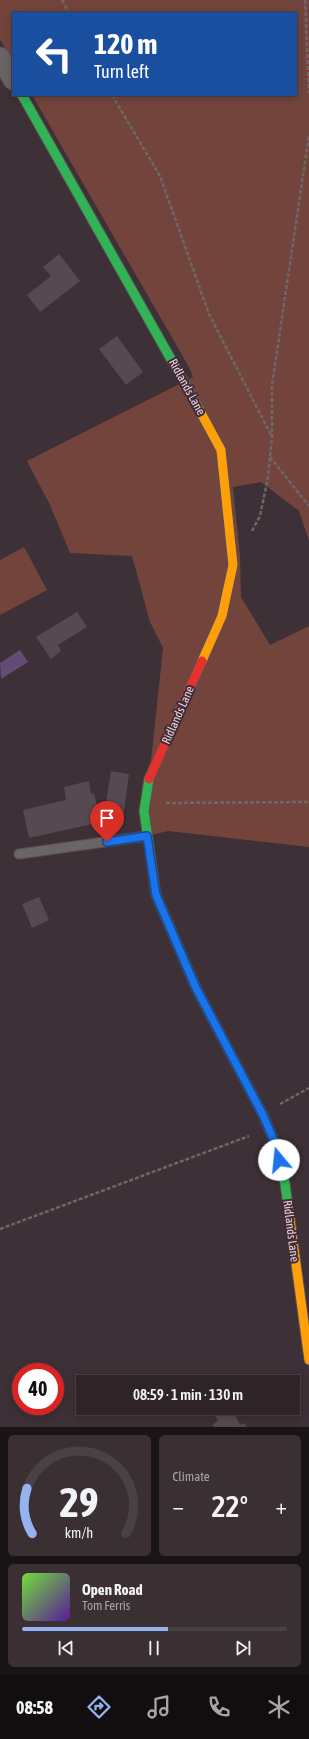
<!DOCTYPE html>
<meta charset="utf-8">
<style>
:root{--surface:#2e2428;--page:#3a3034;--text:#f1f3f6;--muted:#a7a4a8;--line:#494145;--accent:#95b2f1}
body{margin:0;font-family:"Asap Condensed",sans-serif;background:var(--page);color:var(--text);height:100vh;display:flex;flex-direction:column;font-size:15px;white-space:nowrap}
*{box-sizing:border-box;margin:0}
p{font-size:13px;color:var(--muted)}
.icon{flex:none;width:22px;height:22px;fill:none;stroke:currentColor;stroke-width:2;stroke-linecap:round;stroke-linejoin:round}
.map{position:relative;height:1427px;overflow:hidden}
.drawer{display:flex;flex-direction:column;gap:8px;padding:8px;background:#191416;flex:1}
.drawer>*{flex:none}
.top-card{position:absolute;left:12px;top:12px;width:285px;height:84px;border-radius:0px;box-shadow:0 2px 10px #0003,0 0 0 1px var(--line);background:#1a4fa0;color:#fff;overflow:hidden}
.speed{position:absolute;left:12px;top:1363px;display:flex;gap:8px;font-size:20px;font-weight:700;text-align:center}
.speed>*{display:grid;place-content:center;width:52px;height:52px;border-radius:50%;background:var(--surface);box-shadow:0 2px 10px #0003,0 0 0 1px var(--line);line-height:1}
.speed .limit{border:6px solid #d22;background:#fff;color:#111}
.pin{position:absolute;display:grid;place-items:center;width:34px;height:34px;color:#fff;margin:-41px -17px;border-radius:50% 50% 50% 0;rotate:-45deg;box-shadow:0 0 4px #0007}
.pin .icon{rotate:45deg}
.me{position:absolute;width:44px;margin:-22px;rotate:343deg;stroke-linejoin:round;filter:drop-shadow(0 0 3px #0008)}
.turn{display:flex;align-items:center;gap:14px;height:84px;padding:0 16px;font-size:18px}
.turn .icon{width:52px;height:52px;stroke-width:2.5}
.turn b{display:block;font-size:28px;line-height:34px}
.big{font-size:30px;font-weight:600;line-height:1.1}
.drawer .tile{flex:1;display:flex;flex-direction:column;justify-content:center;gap:6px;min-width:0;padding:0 14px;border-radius:6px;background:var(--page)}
.drawer .dial{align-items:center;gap:0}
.dial svg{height:104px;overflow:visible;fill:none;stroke:var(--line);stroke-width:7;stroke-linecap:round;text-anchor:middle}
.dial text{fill:var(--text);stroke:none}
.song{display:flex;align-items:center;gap:12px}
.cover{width:48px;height:48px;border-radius:6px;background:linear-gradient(135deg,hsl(100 70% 55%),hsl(270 70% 35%))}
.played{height:4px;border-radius:2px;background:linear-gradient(90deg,var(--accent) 55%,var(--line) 55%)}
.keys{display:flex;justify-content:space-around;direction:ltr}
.heat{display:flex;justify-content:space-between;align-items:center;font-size:22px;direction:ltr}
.drawer .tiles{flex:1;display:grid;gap:8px;grid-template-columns:1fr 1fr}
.tile:last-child{grid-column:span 2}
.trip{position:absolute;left:76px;top:1375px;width:224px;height:40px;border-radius:0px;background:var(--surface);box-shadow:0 2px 10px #0003,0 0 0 1px var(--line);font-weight:600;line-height:40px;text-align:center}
.dock{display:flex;height:64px;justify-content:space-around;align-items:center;background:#120e10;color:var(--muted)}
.dock .icon{width:28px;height:28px}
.dock .active{color:var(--accent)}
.dock b{font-size:18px;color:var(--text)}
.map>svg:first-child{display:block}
</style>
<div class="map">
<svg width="309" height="1427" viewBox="0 0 309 1427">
<rect width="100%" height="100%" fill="#3d3036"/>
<g fill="#73443b">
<polygon points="0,0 309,0 309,541 299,511 261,482 233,487 240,555 241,597 270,645 309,626 309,847 168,831 147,836 149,780 163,648 150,622 132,556 70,553 50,505 27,461 193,377 189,367 32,95 296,95 296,13 13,13 13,62 0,39"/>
<polygon points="24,547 47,590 0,615 0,560"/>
</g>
<polygon fill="#644b75" points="20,650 28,662 1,679 0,663"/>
<g fill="#574952">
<polygon points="59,254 80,281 40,312 27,295 51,276 43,267"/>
<polygon points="117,336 143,372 126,385 99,349"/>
<polygon points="77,612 87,627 58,645 61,651 51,659 36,637"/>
<polygon points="111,771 129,774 123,818 104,815"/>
<polygon points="89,781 91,794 94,793 101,822 29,838 23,810 66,800 64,787"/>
<polygon points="39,897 49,920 32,928 22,904"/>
<polygon points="221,1408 229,1408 232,1413 234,1412 240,1425 244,1423 246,1427 214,1427 213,1424 218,1421 213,1412"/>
</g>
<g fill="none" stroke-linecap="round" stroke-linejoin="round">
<defs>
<polyline id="lane" points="19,854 147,836"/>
<polyline id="street" points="0,57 13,80"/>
<g id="fast">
<polyline points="22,95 194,400"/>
<polyline points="149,779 144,811 156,895 196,988 263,1115 277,1148 285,1184 289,1212"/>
</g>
<g id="slow">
<polyline points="194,400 221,450 233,565 222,616 202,661"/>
<polyline points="289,1212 309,1360"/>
</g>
<polyline id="jam" points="149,779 202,661"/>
</defs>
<use href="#lane" stroke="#5b4f54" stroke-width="11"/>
<use href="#street" stroke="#5b4f54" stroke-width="21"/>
<use href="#fast" stroke="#5b4f54" stroke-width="11"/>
<use href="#slow" stroke="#5b4f54" stroke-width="11"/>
<use href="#jam" stroke="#5b4f54" stroke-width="11"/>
<g stroke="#6d6769" stroke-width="2.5" stroke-dasharray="4 2" stroke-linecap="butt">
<polyline points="62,0 69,13"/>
<polyline points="305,0 309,93"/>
<polyline points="112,95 160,176 209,314 272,437"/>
<polyline points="270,457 309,506"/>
<polyline points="252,531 260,516 268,477 272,437 272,385 309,135"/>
<polyline points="166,803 309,802"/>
<polyline points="280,1104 309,1088"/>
<polyline points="0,1229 249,1136"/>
</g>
<use href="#lane" stroke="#6a6465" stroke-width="9"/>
<use href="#street" stroke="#6a6465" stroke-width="19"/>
<use href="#fast" stroke="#30b455" stroke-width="9"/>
<use href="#slow" stroke="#ff9f0a" stroke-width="9"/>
<use href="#jam" stroke="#e5322d" stroke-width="9"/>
</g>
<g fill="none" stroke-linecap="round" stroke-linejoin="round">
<defs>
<polyline id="route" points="107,842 147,836 156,895 196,988 263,1115 277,1148 279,1160"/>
</defs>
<use href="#route" stroke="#114b97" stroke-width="10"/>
<use href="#route" stroke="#1a73e8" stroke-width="7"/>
</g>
<g text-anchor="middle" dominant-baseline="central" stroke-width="4" stroke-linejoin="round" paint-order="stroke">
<g font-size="12" fill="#e6d6dc" stroke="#432a35">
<text transform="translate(187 387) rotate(61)">Ridlands Lane</text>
<text transform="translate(178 715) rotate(-66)">Ridlands Lane</text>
<text transform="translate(291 1231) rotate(83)">Ridlands Lane</text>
</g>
</g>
</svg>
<div class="speed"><div class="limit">40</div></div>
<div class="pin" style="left:107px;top:842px;background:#d93025"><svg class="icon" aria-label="arrive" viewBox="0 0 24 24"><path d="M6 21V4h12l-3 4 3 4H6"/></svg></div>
<svg class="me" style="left:279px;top:1160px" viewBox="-20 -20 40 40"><circle r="19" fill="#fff"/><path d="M0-13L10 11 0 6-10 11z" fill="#1a73e8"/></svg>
<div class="trip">08:59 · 1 min · 130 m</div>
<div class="top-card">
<div class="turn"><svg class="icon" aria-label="left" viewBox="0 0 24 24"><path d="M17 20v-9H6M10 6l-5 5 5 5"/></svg><div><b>120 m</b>Turn left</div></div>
</div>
</div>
<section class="drawer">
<div class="tiles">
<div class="tile dial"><svg viewBox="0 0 100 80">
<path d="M14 69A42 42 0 1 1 86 69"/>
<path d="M14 69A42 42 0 0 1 10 34" stroke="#95b2f1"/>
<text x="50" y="56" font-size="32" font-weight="700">29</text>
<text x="50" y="72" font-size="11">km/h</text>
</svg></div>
<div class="tile"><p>Climate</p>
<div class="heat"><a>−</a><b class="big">22°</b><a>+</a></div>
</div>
<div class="tile">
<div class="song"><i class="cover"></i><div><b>Open Road</b><p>Tom Ferris</p></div></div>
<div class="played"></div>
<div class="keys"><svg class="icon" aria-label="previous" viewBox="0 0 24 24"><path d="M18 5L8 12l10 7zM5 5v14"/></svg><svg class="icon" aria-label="pause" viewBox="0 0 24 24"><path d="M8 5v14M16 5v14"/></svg><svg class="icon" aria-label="next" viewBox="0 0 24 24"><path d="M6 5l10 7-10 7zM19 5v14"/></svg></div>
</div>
</div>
</section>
<nav class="dock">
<b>08:58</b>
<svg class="icon active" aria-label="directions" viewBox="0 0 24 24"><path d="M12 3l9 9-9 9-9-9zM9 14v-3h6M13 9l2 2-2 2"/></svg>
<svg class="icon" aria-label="music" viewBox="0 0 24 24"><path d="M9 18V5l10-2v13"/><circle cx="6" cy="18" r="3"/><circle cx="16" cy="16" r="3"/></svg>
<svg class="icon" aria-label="phone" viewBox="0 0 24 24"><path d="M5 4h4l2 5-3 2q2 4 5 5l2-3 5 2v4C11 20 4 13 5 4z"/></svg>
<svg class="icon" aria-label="climate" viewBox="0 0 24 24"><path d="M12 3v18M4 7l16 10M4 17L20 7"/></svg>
</nav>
